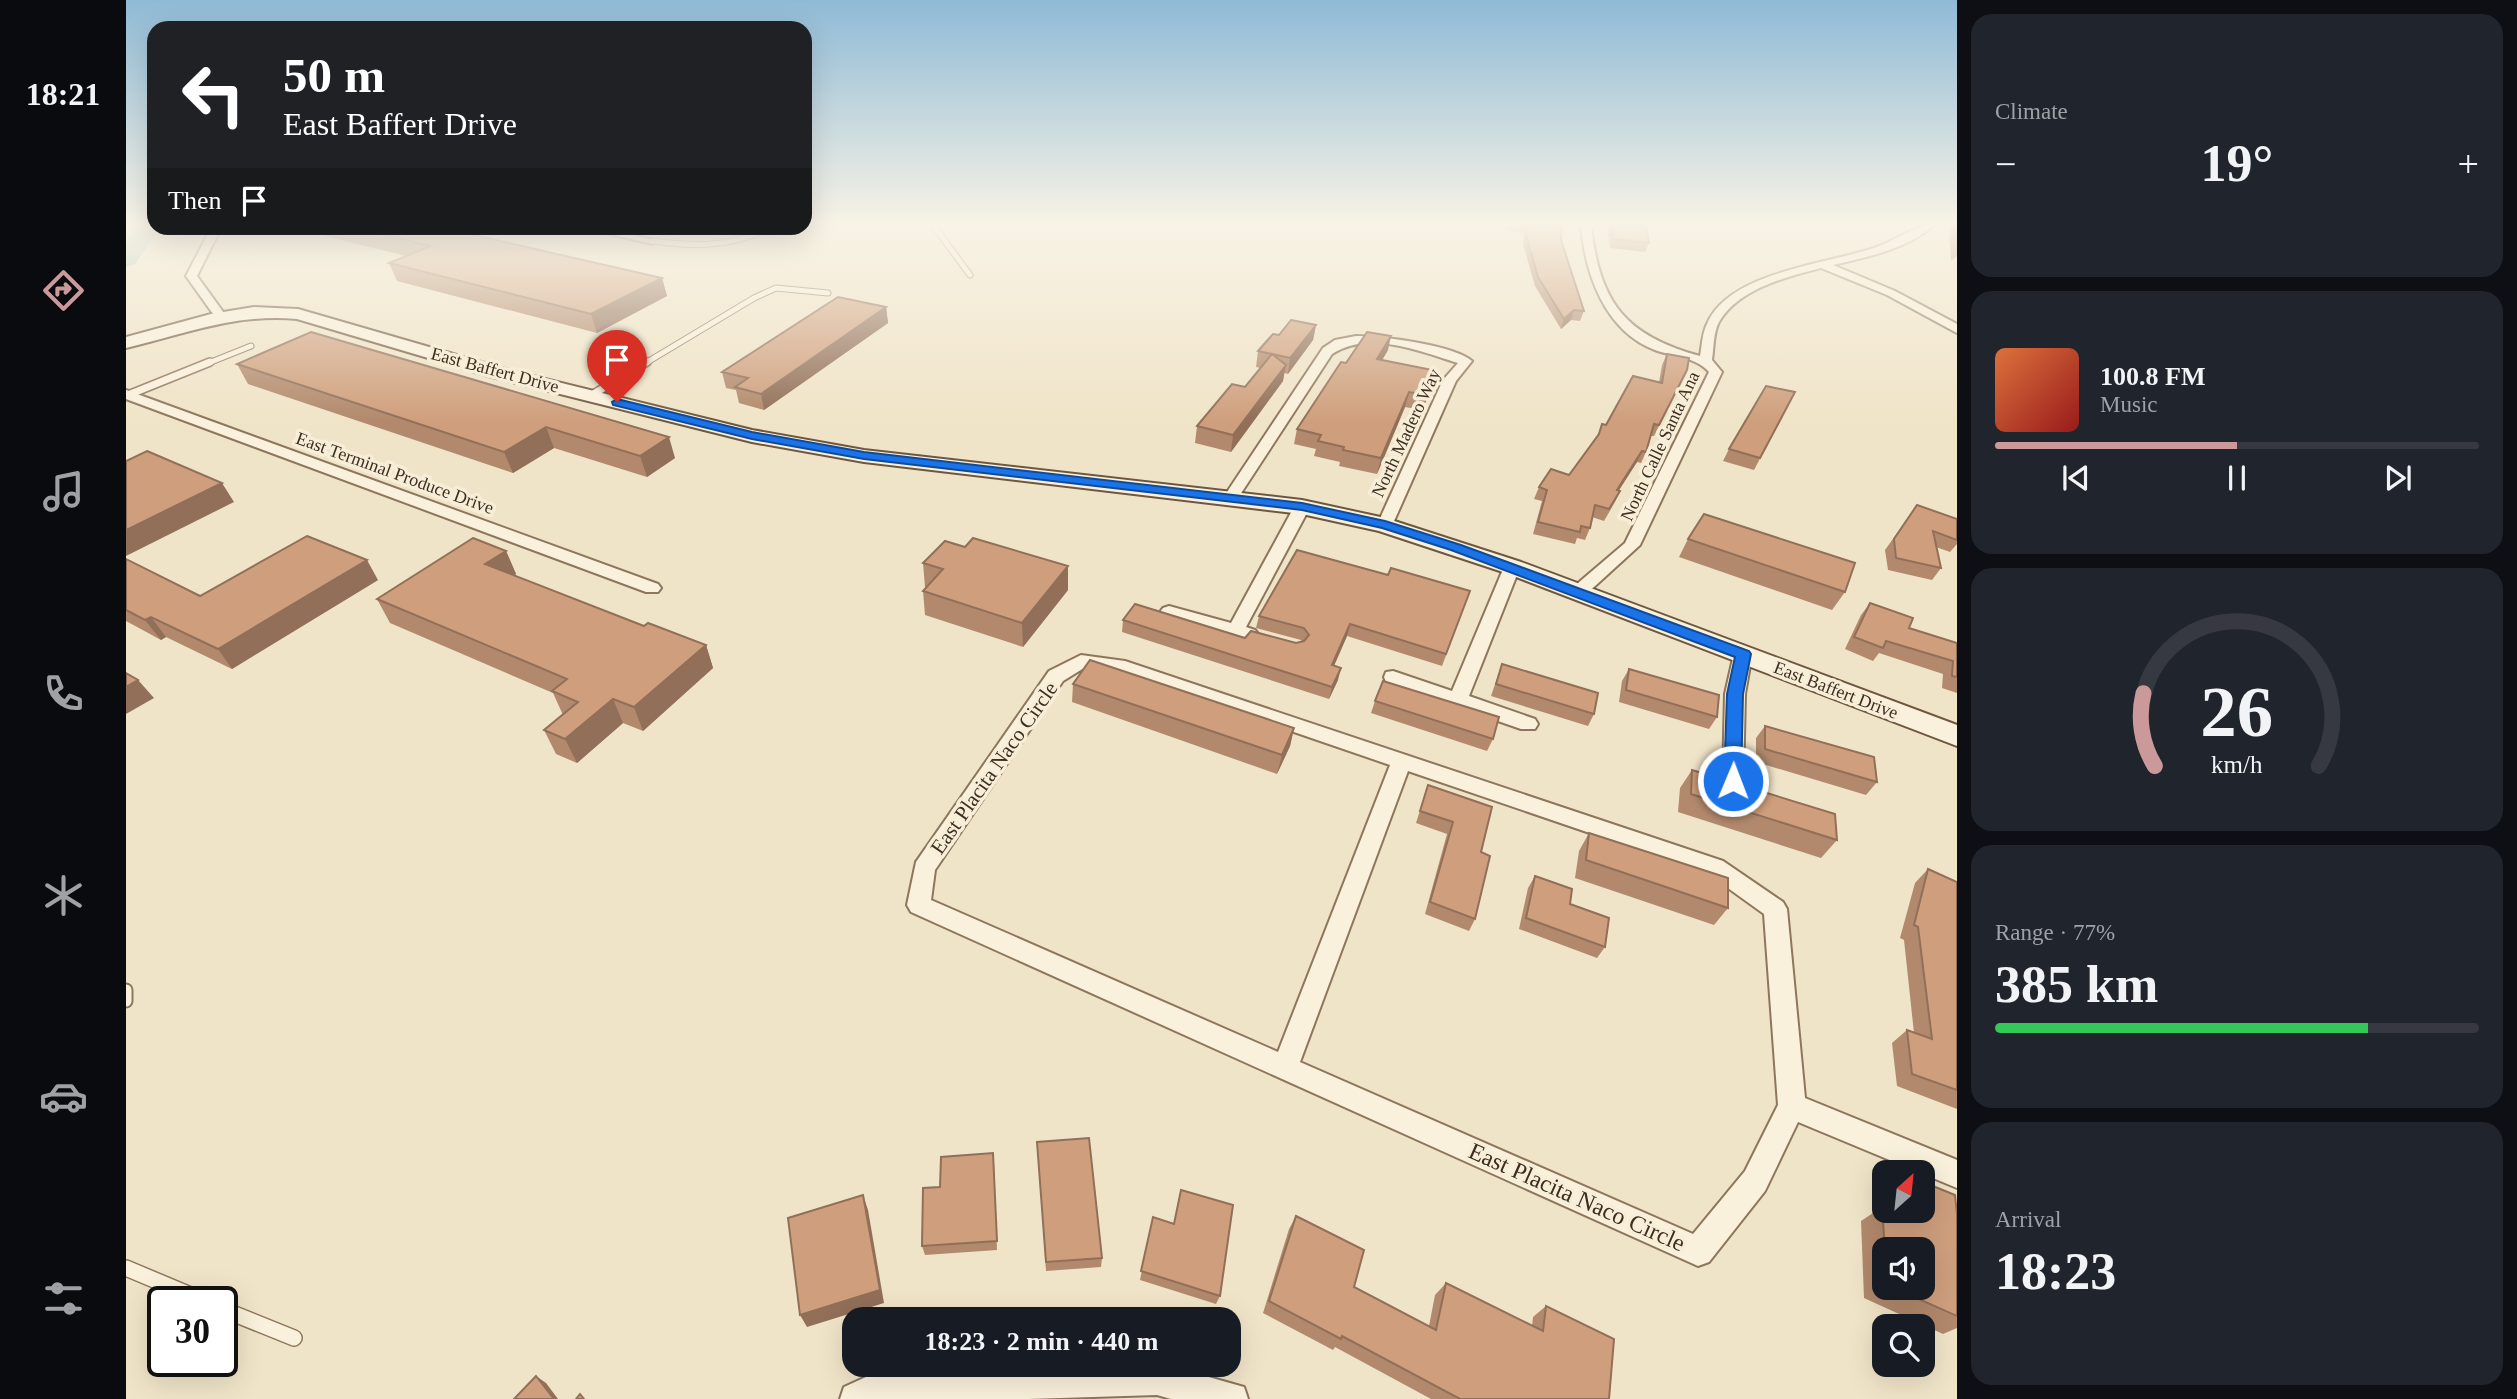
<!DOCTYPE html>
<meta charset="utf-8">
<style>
:root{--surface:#171b24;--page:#20242c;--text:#f1f3f6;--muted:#9ea1a6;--line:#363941;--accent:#cc999b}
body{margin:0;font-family:"Times New Roman",serif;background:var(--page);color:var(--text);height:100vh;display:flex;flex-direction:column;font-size:26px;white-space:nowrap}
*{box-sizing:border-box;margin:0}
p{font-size:23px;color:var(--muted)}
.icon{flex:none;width:38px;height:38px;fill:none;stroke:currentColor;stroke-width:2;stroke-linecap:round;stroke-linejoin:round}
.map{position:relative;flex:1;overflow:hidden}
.details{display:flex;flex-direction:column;gap:14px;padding:14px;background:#0d0f14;width:560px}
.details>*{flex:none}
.banner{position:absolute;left:21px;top:21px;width:665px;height:214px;border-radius:21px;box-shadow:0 7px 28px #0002;background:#202124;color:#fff;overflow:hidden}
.needle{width:46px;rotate:27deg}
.buttons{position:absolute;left:1746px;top:1160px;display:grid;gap:14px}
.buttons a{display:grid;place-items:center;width:63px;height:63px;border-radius:14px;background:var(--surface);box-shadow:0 7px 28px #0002;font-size:35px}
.speed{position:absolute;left:21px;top:1286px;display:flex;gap:14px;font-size:35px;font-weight:700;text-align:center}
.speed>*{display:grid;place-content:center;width:91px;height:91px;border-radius:50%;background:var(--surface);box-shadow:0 7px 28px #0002;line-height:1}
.speed .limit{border:4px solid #111;border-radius:10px;background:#fff;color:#111}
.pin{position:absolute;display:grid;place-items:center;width:60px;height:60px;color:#fff;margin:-72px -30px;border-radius:50% 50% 50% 0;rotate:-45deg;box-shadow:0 0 7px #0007}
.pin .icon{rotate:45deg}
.me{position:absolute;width:77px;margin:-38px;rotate:1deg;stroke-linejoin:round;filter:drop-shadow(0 0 5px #0008)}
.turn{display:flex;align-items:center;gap:24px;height:147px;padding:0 21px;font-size:32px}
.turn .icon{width:91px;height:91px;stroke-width:2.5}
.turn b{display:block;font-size:49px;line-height:60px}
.then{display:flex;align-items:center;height:66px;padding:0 21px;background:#0003;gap:14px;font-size:26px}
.big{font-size:52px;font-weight:800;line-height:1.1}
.details .tile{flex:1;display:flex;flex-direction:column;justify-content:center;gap:10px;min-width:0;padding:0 24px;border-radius:21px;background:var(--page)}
.details .dial{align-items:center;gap:0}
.dial svg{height:182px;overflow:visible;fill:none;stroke:var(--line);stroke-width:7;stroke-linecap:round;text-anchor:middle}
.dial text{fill:var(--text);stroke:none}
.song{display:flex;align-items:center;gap:21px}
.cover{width:84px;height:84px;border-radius:10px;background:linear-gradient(135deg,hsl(20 70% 55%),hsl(0 70% 35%))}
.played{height:7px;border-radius:4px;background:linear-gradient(90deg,var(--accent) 50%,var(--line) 50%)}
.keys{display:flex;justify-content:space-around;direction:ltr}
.heat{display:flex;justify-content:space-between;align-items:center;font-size:38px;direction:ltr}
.charge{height:10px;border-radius:5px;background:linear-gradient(90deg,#34c759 77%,var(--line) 0)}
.trip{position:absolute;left:716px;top:1307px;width:399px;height:70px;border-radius:21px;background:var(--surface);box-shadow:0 7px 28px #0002;font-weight:800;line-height:70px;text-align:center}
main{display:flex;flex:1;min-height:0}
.dock{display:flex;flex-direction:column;width:126px;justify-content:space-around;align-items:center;background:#090b0e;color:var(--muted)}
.dock .icon{width:49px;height:49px}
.dock .active{color:var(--accent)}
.dock b{font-size:32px;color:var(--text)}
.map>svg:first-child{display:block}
</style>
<main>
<nav class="dock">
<b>18:21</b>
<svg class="icon active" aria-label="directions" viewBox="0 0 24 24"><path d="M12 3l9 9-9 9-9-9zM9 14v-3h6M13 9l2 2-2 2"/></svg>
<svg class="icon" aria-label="music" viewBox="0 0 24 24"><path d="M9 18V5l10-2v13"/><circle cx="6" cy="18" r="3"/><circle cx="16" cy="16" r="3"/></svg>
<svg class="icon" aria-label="phone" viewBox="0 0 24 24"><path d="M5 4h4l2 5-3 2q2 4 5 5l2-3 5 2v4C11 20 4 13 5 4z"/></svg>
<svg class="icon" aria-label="climate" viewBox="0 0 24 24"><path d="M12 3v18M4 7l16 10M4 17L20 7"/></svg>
<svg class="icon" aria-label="car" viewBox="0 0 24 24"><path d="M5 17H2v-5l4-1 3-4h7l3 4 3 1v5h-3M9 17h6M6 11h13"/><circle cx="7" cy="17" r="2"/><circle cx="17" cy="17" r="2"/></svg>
<svg class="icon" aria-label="filters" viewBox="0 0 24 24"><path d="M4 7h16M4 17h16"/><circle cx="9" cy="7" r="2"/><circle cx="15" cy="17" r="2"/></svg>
</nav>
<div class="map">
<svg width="1831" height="1399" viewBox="0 0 1831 1399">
<rect width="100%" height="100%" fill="#f0e4c8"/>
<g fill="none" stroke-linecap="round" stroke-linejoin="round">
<polygon fill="#a9c4bc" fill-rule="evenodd" points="12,225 34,228 9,264 0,267 0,241"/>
<defs>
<g id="lane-far3">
<polyline points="807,225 844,275"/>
<path d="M527,241C569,247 605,247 644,228"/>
<polyline points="80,364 125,346"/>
<polyline points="518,364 628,298 650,288 702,293"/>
</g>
<g id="lane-far2">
<polyline points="2,395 84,362"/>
<polyline points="464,396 521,362"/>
</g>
<polyline id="lane-far1" points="0,990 0,1001"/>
<g id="lane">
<polyline points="0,1268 81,1302"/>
<polyline points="96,1309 168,1338"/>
</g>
<g id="street">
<path d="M1455,225H1465C1473,303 1500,336 1574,356C1576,345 1576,334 1581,324C1603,272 1701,264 1748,248C1768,242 1787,225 1808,225C1781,249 1742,257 1707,265L1769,291L1831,324V333L1761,295L1695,268C1661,277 1613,288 1593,322C1587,333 1588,348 1586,360L1596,372L1514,545L1457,597H1445L1442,593L1445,589L1499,543L1583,372C1570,357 1548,357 1529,350C1479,331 1459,274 1455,225Z"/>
<polygon points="85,228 95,228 71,276 100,316 94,320 90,318 60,276"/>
<polygon points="457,228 475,228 532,241 527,244"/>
<path d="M1230,336C1256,336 1327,345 1346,361L1330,381L1265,528L1259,530L1251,525L1317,380L1332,363C1293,351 1243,330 1206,354L1110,501H1100L1097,498L1197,348L1209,340Z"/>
<polygon points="0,390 532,584 535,588 532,592 520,592 0,399"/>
<polygon points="1176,502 1184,507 1120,627 1129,630 1132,634 1129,638 1123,640 1037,616 1034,612 1037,608 1043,606 1105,623 1168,507"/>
<polygon points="1386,562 1394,567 1343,696 1409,719 1412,724 1409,729 1395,729 1260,682 1258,677 1260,672 1267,671 1326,691 1378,567"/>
<polygon points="1617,648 1623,650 1626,654 1619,694 1617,781 1614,787 1607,789 1600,787 1597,781 1599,694 1608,654 1611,650"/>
<path d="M955,655L999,661L1597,861L1657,902L1661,909L1679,1098L1831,1160V1188L1672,1122L1639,1191L1583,1262L1572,1266L785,912L781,905L790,862L923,671ZM958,668L990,671L1264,765L1152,1052L805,900L809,870L937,681ZM1282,771L1581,873L1638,914L1652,1105L1619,1171L1567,1234L1174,1062Z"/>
<polygon points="952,1365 1040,1365 1118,1387 1122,1399 1045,1399 1031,1395 902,1399 714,1399 718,1387 753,1371"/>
</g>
<path id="secondary" d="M128,307L172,309L379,369L626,430L738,450L1176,500L1259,518L1395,562L1831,725V746L1377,572L1253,531L1176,514L738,462L626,442L366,377L171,319C110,313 58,334 0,348V337L85,314Z"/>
</defs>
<use href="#lane-far3" stroke="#8d765c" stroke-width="7"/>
<use href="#lane-far2" stroke="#8d765c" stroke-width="10"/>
<use href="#lane-far1" stroke="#8d765c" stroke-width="15"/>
<use href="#lane" stroke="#8d765c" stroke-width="18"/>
<use href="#street" stroke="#8d765c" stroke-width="4"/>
<use href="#secondary" stroke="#6f573f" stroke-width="4"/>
<use href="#lane-far3" stroke="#faf1dc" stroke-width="5"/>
<use href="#lane-far2" stroke="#faf1dc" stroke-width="7"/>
<use href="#lane-far1" stroke="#faf1dc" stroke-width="11"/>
<use href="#lane" stroke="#faf1dc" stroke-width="15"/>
<use href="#street" fill="#faf1dc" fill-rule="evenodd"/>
<use href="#secondary" fill="#faf1dc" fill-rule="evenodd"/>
</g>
<g fill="#b2896c" fill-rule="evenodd">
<polygon points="1382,225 1436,225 1435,240 1458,311 1454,321 1445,320 1435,329 1409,286 1397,244 1398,233 1380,230"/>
<polygon points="1484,225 1520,225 1523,243 1519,252 1484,248 1482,232"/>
<polygon points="1826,225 1831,225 1831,256 1825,261 1823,230"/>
<polygon points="171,228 317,228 536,278 541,296 471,333 271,281 263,263 280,256 171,229"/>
<polygon points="760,307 762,323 638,410 613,403 610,390 600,388 596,372"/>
<polygon points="1190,325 1187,340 1162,374 1158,373 1157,381 1105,452 1069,443 1071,426 1119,387 1135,368 1130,367 1132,351 1153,335"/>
<polygon points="185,332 549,458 521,477 428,448 387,473 122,384 111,364"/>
<polygon points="1262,350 1256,360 1308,377 1304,392 1296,410 1279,407 1251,474 1213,466 1214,462 1188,456 1190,449 1168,444 1171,429 1220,363"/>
<polygon points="1541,354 1561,370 1528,436 1525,436 1520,452 1515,463 1511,462 1493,490 1494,491 1489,502 1478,521 1466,517 1464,528 1459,540 1451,538 1449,544 1407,534 1416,501 1408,499 1413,487 1443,475 1471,436 1476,424 1480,425 1533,382 1536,365"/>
<polygon points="1669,392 1628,470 1597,461 1603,449"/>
<polygon points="1791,505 1831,519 1831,544 1824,552 1810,547 1815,568 1806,580 1762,570 1759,550"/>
<polygon points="1562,539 1719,592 1706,610 1553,557"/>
<polygon points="839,547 942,590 897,647 799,615 797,591 801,587 799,587 797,563"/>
<polygon points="380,551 390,574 388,576 518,626 580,645 587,668 517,731 497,723 451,763 430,754 418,730 437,715 427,693 264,623 251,599"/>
<polygon points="0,559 74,596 252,580 106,669 40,637 35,640 0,621"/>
<polygon points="1262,575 1344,591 1316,666 1221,636 1208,666 1212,680 1203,699 996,632 997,620 1119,638 1170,643 1176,642 1175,640 1130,628 1133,616"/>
<polygon points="1744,603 1783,628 1831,643 1831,693 1816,688 1817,674 1753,653 1747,661 1719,649 1735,615"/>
<polygon points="1376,664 1468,714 1462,726 1365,696"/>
<polygon points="1503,669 1591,717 1583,729 1493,702 1496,681"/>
<polygon points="947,684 1168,728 1164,746 1151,774 946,702"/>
<polygon points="1249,701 1367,739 1361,751 1245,713"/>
<polygon points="1639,726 1751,782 1740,795 1630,762 1630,738"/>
<polygon points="1566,770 1711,840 1695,858 1552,812 1554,788"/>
<polygon points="1302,785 1355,852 1349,919 1343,931 1299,914 1321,834 1290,823"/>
<polygon points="1463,833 1602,908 1588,925 1449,878 1453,851"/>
<polygon points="1802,869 1831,882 1831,1109 1771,1086 1766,1043 1781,1030 1788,1033 1778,940 1774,938 1789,883"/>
<polygon points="1409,876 1444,904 1479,947 1471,958 1393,929 1402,888"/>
<polygon points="911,1142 976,1258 975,1267 920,1271"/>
<polygon points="868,1163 871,1250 799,1255 796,1246 814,1187"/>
<path d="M1759,1188V1211H1797L1831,1214V1328L1817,1334L1738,1298L1735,1221L1756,1207H1758L1757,1189ZM1759,1250L1797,1288H1759Z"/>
<polygon points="1055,1190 1094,1296 1090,1304 1014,1280 1027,1217 1048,1224"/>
<polygon points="1170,1216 1228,1287 1303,1326 1309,1295 1320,1283 1406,1326 1407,1317 1420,1306 1483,1399 1305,1399 1209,1347 1207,1350 1137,1313 1163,1229"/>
</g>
<g fill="#916f58">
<polygon points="536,278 541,296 471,333 465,314"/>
<polygon points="760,307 762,323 638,410 635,394"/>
<polygon points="1448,310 1445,320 1435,329 1438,319"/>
<polygon points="1190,325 1187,340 1162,374 1164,358"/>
<polygon points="1265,336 1262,350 1248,374 1251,359"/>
<polygon points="1160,365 1157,381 1105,452 1107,435"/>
<polygon points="1308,377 1304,392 1296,410 1301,395"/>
<polygon points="1283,392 1279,407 1251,474 1255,458"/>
<polygon points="420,427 428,448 387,473 378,452"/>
<polygon points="543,437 549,458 521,477 514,456"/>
<polygon points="1516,451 1511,462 1486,501 1491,490"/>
<polygon points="96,483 108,502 0,556 0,530"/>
<polygon points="380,551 390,574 370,588 359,564"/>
<polygon points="241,560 252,580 106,669 92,649"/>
<polygon points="942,566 942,590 897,647 896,623"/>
<polygon points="25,617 40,637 35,640 19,620"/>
<polygon points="1224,624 1221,636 1203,677 1206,665"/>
<polygon points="580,645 587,668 517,731 508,707"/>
<polygon points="1215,668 1212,680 1203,699 1206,687"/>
<polygon points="12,680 28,698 0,714 0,687"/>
<polygon points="487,699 497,723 451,763 439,739"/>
<polygon points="1168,728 1164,746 1151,774 1156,755"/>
<polygon points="737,1195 742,1210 758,1303 681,1327 674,1315"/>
<polygon points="410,1376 420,1383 432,1399 428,1399"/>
</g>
<g fill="#cf9f7d" stroke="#916f58" stroke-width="2">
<polygon points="1401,225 1436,225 1435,240 1458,311 1448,310 1438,319 1412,277 1400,235"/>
<polygon points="1486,225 1520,225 1523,243 1487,239"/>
<polygon points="1829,225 1831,225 1831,251"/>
<polygon points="228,228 317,228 536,278 465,314 263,263 305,246"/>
<polygon points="712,297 760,307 635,394 609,387 622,378 596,372"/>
<polygon points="1165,320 1190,325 1164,358 1132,351 1147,334 1153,335"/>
<polygon points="185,332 543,437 514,456 420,427 378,452 111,364"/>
<polygon points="1241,332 1265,336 1251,359 1306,370 1303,376 1308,377 1301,395 1283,392 1255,458 1217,450 1218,447 1192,441 1195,435 1171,429 1215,362 1220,363"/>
<polygon points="1146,354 1160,365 1107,435 1071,426 1106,384 1119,387"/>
<polygon points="1541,354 1563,358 1561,370 1533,425 1528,424 1520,452 1516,451 1491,490 1494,491 1483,509 1469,505 1464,528 1455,526 1454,532 1412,522 1421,490 1413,487 1425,469 1443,475 1473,434 1476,424 1480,425 1507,376 1536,383"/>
<polygon points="1640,386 1669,392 1634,458 1603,449"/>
<polygon points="21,451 96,483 0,530 0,461"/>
<polygon points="1791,505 1831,519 1831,540 1807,531 1815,568 1770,558 1768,539"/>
<polygon points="1578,514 1729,563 1719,592 1562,539"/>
<polygon points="181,536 241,560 92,649 25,617 19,620 0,610 0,559 74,596"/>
<polygon points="347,538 380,551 359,564 518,626 522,623 580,645 508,707 487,699 439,739 418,730 452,702 426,691 441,679 251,599"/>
<polygon points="847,538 942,566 896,623 797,591 817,569 797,563 819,541 839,547"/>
<polygon points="1171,550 1262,575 1265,568 1344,591 1320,654 1224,624 1206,665 1215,668 1206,687 997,620 1009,604 1119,638 1125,631 1170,643 1178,641 1183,635 1178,628 1133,616"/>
<polygon points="1744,603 1787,618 1783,628 1831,643 1831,677 1826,676 1827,661 1760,641 1757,648 1728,637"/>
<polygon points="964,660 1168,728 1156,755 947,684"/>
<polygon points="1376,664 1472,693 1468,714 1370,684"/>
<polygon points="1503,669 1593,695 1591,717 1500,690"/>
<polygon points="0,673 12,680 0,687"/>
<polygon points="1257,681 1373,717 1367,739 1249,701"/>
<polygon points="1639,726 1748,757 1751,782 1639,749"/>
<polygon points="1566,770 1709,814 1711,840 1565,794"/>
<polygon points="1302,785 1366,807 1355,852 1364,856 1349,919 1304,902 1327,822 1294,811"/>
<polygon points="1463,833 1602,878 1602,908 1460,860"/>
<polygon points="1802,869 1831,882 1831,1090 1786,1074 1781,1030 1806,1039 1792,927 1788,925"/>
<polygon points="1409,876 1446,889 1444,904 1483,918 1479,947 1400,918"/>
<polygon points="963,1138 976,1258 920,1262 911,1142"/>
<polygon points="867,1153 871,1241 796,1246 797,1188 814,1187 815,1157"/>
<polygon points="1797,1182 1829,1195 1831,1214 1831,1316 1768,1288 1797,1288 1797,1250 1759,1250 1756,1207 1759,1208 1759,1211 1767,1211 1782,1217 1781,1211 1797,1211"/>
<polygon points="1055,1190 1107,1205 1094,1296 1015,1271 1027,1217 1048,1224"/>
<polygon points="737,1195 754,1290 674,1315 662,1218"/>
<polygon points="1170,1216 1238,1250 1228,1287 1310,1330 1320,1283 1417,1331 1420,1306 1488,1339 1483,1399 1334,1399 1216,1336 1215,1339 1143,1301"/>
<polygon points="410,1376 428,1399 388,1399"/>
<polygon points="454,1394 458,1399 450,1399"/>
</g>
<linearGradient id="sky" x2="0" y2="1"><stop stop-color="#8fbad6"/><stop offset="0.53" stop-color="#f8f3e6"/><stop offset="1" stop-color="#f8f3e6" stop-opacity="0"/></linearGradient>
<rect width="1831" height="421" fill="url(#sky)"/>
<polygon fill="#1a73e8" stroke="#114b97" stroke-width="2" points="491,399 626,432 738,452 1176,503 1259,521 1335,545 1623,651 1625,654 1617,694 1615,781 1613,785 1601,785 1598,781 1601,694 1609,657 1325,550 1256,528 1176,510 738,459 626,439 487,405 486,402"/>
<g text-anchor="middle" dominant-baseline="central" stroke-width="7" stroke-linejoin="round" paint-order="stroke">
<g font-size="18" fill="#3d2e20" stroke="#f7eed8">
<text transform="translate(369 370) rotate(15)">East Baffert Drive</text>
<text transform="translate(1280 433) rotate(-65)">North Madero Way</text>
<text transform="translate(1534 446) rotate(-65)">North Calle Santa Ana</text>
<text transform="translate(269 473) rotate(20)">East Terminal Produce Drive</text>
<text transform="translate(1710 690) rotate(21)">East Baffert Drive</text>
</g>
<g font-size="21" fill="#3d2e20" stroke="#f7eed8">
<text transform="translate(868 768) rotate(-55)">East Placita Naco Circle</text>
</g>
<g font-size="24" fill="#3d2e20" stroke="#f7eed8">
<text transform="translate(1451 1197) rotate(24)">East Placita Naco Circle</text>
</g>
</g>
</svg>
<div class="buttons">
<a><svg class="needle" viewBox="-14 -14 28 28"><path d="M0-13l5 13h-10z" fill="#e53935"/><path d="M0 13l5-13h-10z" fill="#9ea1a6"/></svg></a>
<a><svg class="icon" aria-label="sound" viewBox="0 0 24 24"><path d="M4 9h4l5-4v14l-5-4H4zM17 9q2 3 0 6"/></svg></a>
<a><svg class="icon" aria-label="search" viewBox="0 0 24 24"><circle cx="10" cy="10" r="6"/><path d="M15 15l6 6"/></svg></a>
</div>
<div class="speed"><div class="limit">30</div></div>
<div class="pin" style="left:491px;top:402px;background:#d93025"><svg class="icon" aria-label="arrive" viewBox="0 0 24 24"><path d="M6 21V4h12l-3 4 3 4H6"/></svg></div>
<svg class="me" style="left:1607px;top:781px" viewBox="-20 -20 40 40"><circle r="17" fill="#1a73e8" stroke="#fff" stroke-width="3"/><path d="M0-11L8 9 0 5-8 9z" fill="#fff"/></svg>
<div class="trip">18:23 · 2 min · 440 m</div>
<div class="banner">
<div class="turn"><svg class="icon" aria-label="left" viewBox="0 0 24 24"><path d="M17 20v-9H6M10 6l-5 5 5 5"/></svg><div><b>50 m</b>East Baffert Drive</div></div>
<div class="then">Then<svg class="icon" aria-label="arrive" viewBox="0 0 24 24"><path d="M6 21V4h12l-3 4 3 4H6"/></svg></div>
</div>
</div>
<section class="details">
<div class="tile"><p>Climate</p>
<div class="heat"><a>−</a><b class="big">19°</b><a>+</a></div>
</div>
<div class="tile">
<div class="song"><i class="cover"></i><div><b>100.8 FM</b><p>Music</p></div></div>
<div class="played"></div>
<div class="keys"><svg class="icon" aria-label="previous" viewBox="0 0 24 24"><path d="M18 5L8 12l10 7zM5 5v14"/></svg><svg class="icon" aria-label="pause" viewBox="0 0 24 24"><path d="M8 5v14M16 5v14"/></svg><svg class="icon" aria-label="next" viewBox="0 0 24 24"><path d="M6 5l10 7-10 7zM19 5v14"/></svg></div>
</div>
<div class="tile dial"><svg viewBox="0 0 100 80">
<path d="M14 69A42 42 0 1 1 86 69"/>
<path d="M14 69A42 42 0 0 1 9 37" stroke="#cc999b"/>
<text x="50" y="56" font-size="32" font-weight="700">26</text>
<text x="50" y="72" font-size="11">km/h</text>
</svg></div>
<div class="tile"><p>Range · 77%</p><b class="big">385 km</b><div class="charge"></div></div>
<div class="tile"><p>Arrival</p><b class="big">18:23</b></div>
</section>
</main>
